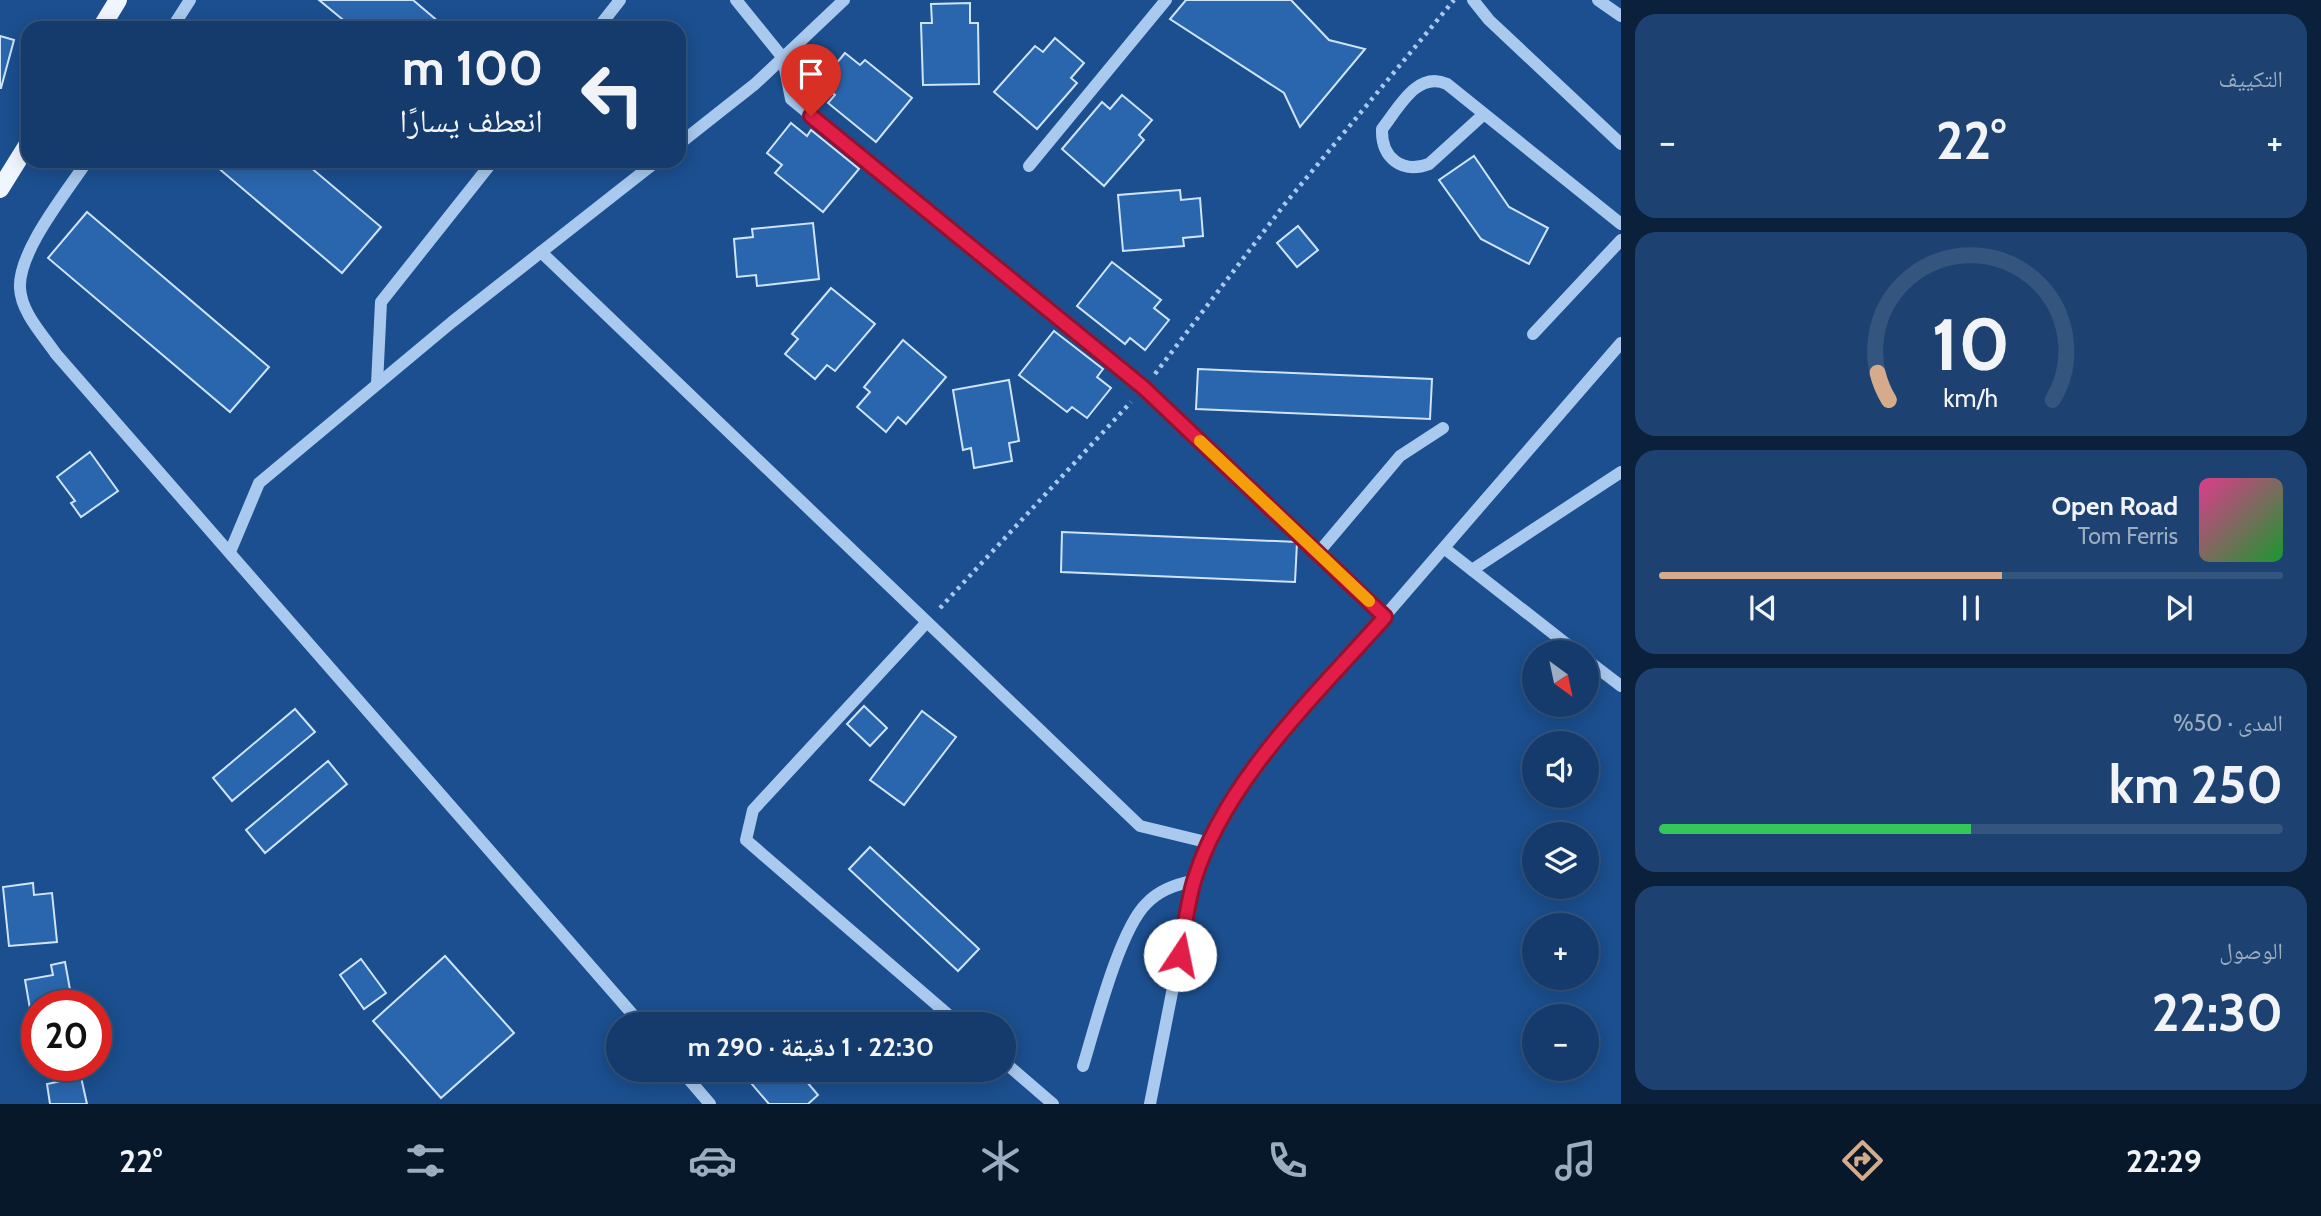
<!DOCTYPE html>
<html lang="ar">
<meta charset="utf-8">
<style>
:root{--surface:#143b6b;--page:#1d4271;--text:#f1f3f6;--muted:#9dadc1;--line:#33557e;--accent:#d6ab8b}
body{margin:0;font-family:Cabin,"Noto Naskh Arabic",sans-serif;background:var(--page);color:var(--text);direction:rtl;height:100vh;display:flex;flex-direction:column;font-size:26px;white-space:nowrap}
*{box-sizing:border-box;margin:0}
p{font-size:23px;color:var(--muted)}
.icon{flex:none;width:38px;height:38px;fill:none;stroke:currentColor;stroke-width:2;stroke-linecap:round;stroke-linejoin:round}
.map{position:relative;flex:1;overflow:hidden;direction:ltr}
.drawer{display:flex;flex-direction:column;gap:14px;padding:14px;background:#0b203b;width:700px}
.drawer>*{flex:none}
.hud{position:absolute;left:21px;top:21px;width:665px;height:147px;border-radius:21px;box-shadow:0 4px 18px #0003,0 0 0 2px var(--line);direction:rtl;background:#143b6b;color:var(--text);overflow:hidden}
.needle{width:46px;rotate:147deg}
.buttons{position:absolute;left:1522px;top:640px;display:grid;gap:14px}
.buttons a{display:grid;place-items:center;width:77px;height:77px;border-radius:50%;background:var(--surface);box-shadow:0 4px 18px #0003,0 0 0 2px var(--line);font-size:35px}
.speed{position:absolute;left:21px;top:990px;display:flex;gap:14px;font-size:35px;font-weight:700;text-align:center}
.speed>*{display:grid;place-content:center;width:91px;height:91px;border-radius:50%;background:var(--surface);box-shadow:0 4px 18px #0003,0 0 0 2px var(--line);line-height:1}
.speed .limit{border:10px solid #d22;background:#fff;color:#111}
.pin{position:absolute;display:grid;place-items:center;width:60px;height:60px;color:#fff;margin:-72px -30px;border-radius:50% 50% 50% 0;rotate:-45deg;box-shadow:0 0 7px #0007}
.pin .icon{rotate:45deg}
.me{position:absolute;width:77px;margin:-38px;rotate:11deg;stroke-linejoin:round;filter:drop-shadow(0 0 5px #0008)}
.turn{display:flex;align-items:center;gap:24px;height:147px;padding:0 28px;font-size:32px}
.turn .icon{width:91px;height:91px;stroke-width:2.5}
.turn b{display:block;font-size:49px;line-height:60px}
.big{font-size:52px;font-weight:700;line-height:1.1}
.drawer .card{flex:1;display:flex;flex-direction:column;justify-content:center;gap:10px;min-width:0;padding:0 24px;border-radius:21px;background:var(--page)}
.drawer .dial{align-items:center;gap:0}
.dial svg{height:182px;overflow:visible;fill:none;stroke:var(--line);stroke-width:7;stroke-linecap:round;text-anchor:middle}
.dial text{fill:var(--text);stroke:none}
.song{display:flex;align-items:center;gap:21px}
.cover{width:84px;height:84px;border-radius:10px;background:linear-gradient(135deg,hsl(330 70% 55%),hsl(130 70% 35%))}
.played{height:7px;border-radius:4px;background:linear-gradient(90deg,var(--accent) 55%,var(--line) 55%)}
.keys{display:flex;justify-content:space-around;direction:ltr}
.heat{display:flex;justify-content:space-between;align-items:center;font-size:38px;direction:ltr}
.charge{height:10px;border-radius:5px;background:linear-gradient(90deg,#34c759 50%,var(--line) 0)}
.trip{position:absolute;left:606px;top:1012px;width:410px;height:70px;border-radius:35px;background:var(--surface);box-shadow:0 4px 18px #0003,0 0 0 2px var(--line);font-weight:700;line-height:70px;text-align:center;direction:rtl}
.tabs{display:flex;height:112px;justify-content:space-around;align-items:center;background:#08182b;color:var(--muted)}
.tabs .icon{width:49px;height:49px}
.tabs .current{color:var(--accent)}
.tabs b{font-size:32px;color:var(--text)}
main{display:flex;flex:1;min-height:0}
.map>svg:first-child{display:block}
</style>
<main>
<section class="drawer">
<div class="card"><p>التكييف</p>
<div class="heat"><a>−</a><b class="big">22°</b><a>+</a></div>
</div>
<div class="card dial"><svg viewBox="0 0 100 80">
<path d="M14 69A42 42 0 1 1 86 69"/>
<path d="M14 69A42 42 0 0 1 9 57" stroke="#d6ab8b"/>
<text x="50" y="56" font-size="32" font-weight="700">10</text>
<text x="50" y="72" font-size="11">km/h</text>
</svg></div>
<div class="card">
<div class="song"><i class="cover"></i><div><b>Open Road</b><p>Tom Ferris</p></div></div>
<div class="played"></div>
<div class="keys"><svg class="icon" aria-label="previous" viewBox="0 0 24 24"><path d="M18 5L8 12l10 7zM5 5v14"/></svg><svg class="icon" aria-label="pause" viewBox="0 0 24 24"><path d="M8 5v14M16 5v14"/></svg><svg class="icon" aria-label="next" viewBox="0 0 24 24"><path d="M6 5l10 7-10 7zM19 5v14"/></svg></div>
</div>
<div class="card"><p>المدى · 50%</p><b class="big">250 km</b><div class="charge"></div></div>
<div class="card"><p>الوصول</p><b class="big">22:30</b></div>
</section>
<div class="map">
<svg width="1621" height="1104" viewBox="0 0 1621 1104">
<rect width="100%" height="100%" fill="#1b4f8f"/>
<g fill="#2a66ad" stroke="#cfe3fa" stroke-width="2">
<polygon points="319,0 413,0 446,28 353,28"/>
<polygon points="1186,0 1291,0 1329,40 1365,49 1300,127 1284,93 1170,19"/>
<polygon points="970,3 970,23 978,23 979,84 923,85 921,23 932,23 931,4"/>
<polygon points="0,36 14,40 1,88 0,88"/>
<polygon points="1055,38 1084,63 1071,78 1077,83 1037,129 994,92 1035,46 1043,52"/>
<polygon points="845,53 860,65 865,60 912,98 876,142 828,103 835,95 820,83"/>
<polygon points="1122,95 1152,120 1139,135 1144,140 1104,186 1062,149 1102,102 1110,109"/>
<polygon points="791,123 807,136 811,130 859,169 823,212 775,173 782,165 767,153"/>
<polygon points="1474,156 1509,207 1548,228 1529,264 1481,239 1439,180"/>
<polygon points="210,161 303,161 381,227 342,273"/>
<polygon points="1180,190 1181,200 1200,198 1203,236 1183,238 1184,246 1123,251 1118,195"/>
<polygon points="87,212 269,367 230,412 48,258"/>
<polygon points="813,223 819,279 757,286 756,275 737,277 734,239 753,237 752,229"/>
<polygon points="1298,226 1318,250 1297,267 1277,243"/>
<polygon points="1112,262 1161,300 1154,308 1169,320 1145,350 1130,338 1125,344 1077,306"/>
<polygon points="831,288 875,324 835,371 827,365 815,379 785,354 798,339 792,334"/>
<polygon points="1054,331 1103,369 1097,377 1111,388 1087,418 1072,407 1067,412 1019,375"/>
<polygon points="903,340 946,377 906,424 898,417 886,432 857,407 870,392 864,387"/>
<polygon points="1198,369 1432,379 1430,419 1196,409"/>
<polygon points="1009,380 1019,441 1009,443 1012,461 974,468 971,448 963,450 953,390"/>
<polygon points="90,452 118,491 81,517 71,503 75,501 57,477"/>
<polygon points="1062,532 1297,542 1295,582 1061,572"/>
<polygon points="864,706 887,728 870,746 847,724"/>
<polygon points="295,709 315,732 232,801 213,778"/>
<polygon points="922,711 956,737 904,805 870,780"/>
<polygon points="328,761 347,784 265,853 246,830"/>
<polygon points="870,847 979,949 958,971 849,869"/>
<polygon points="33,883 34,895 52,893 57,942 9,946 3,887"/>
<polygon points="445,956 514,1033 441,1098 373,1021"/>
<polygon points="361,959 386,993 364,1009 340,975"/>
<polygon points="65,962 73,1006 37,1006 37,1019 32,1020 25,980 53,975 51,965"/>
<polygon points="739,1069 796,1069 818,1095 808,1104 769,1104"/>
<polygon points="81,1077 87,1104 50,1104 47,1084"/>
</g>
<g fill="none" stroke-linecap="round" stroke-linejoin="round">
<g stroke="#a9c9ee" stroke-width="4.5" stroke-dasharray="3.5 5" stroke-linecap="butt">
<polyline points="1155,374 1284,205 1454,0"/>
<polyline points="940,608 1131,402"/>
</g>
<g stroke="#a9c9ee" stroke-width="12">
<polyline points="736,0 783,58 791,99 1144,388 1385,617"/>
<polyline points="1473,0 1489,20 1621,144"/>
<polyline points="1598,0 1621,16"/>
<polyline points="172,28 190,0"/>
<polyline points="598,28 620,0"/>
<path d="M1484,114L1429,164C1402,174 1381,158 1382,129C1398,109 1417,70 1447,84L1621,224"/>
<polyline points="679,144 755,84 844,0"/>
<path d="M87,161C67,192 18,251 20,288C21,312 43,335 56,354L641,1024"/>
<polyline points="1029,166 1166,0"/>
<polyline points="541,252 1140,826 1210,843"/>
<polyline points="1533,334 1621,240"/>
<polyline points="377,384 381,302 493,161"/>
<polyline points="1444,548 1578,653"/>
<polyline points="230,552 259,483 452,322 657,161"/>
<polyline points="1318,553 1400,456 1443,428"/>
<polyline points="1472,570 1621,472"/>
<polyline points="927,622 753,810 746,840 959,1024"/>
<polyline points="1587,660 1621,686"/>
<polyline points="1003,1061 1053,1104"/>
<path d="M1083,1066C1095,1027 1119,931 1146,904C1159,890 1176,884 1194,881"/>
<polyline points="680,1069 710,1104"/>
<polyline points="1150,1104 1194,881 1217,825 1256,765 1621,343"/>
</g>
<g stroke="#f0f6ff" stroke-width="18">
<polyline points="101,28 118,0"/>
<polyline points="0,189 28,144"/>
</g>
</g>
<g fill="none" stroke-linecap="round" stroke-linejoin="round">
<defs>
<path id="route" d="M811,116L1144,388L1385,617C1317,694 1224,781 1194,881C1187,905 1184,931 1180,955"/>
</defs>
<use href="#route" stroke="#92132f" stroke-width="18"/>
<use href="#route" stroke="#e11d48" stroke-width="12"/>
<polyline stroke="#f59e0b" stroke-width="12" points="1200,441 1369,601"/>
</g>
</svg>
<div class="buttons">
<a><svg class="needle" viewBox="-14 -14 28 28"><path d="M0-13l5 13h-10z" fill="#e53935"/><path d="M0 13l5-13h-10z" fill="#9dadc1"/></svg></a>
<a><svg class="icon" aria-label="sound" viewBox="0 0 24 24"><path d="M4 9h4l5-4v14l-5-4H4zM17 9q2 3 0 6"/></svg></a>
<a><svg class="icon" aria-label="layers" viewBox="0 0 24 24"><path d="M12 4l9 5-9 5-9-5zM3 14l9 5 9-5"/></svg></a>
<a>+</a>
<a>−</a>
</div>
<div class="speed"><div class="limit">20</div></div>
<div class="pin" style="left:811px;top:116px;background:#d93025"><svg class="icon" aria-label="arrive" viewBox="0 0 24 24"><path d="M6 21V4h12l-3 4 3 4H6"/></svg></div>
<svg class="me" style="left:1180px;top:955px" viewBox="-20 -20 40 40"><circle r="19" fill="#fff"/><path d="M0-13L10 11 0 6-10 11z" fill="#e11d48"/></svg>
<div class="trip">22:30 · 1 دقيقة · 290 m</div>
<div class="hud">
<div class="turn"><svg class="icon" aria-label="left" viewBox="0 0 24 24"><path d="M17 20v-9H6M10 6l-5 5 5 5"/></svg><div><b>100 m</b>انعطف يسارًا</div></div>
</div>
</div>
</main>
<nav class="tabs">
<b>22:29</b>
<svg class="icon current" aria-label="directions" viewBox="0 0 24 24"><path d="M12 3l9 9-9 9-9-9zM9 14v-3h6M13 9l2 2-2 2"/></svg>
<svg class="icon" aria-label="music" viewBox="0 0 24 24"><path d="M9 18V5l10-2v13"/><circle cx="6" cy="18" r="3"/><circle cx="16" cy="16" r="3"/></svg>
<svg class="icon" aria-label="phone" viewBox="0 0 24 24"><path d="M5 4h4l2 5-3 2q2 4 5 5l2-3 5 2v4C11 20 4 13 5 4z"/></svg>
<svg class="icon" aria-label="climate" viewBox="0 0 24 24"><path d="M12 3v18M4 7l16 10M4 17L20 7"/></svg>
<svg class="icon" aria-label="car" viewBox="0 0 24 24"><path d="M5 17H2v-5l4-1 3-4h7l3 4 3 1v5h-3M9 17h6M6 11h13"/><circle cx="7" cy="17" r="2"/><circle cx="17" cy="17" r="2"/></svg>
<svg class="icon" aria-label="filters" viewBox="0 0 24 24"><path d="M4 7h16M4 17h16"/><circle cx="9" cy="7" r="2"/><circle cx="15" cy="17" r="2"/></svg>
<b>22°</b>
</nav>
